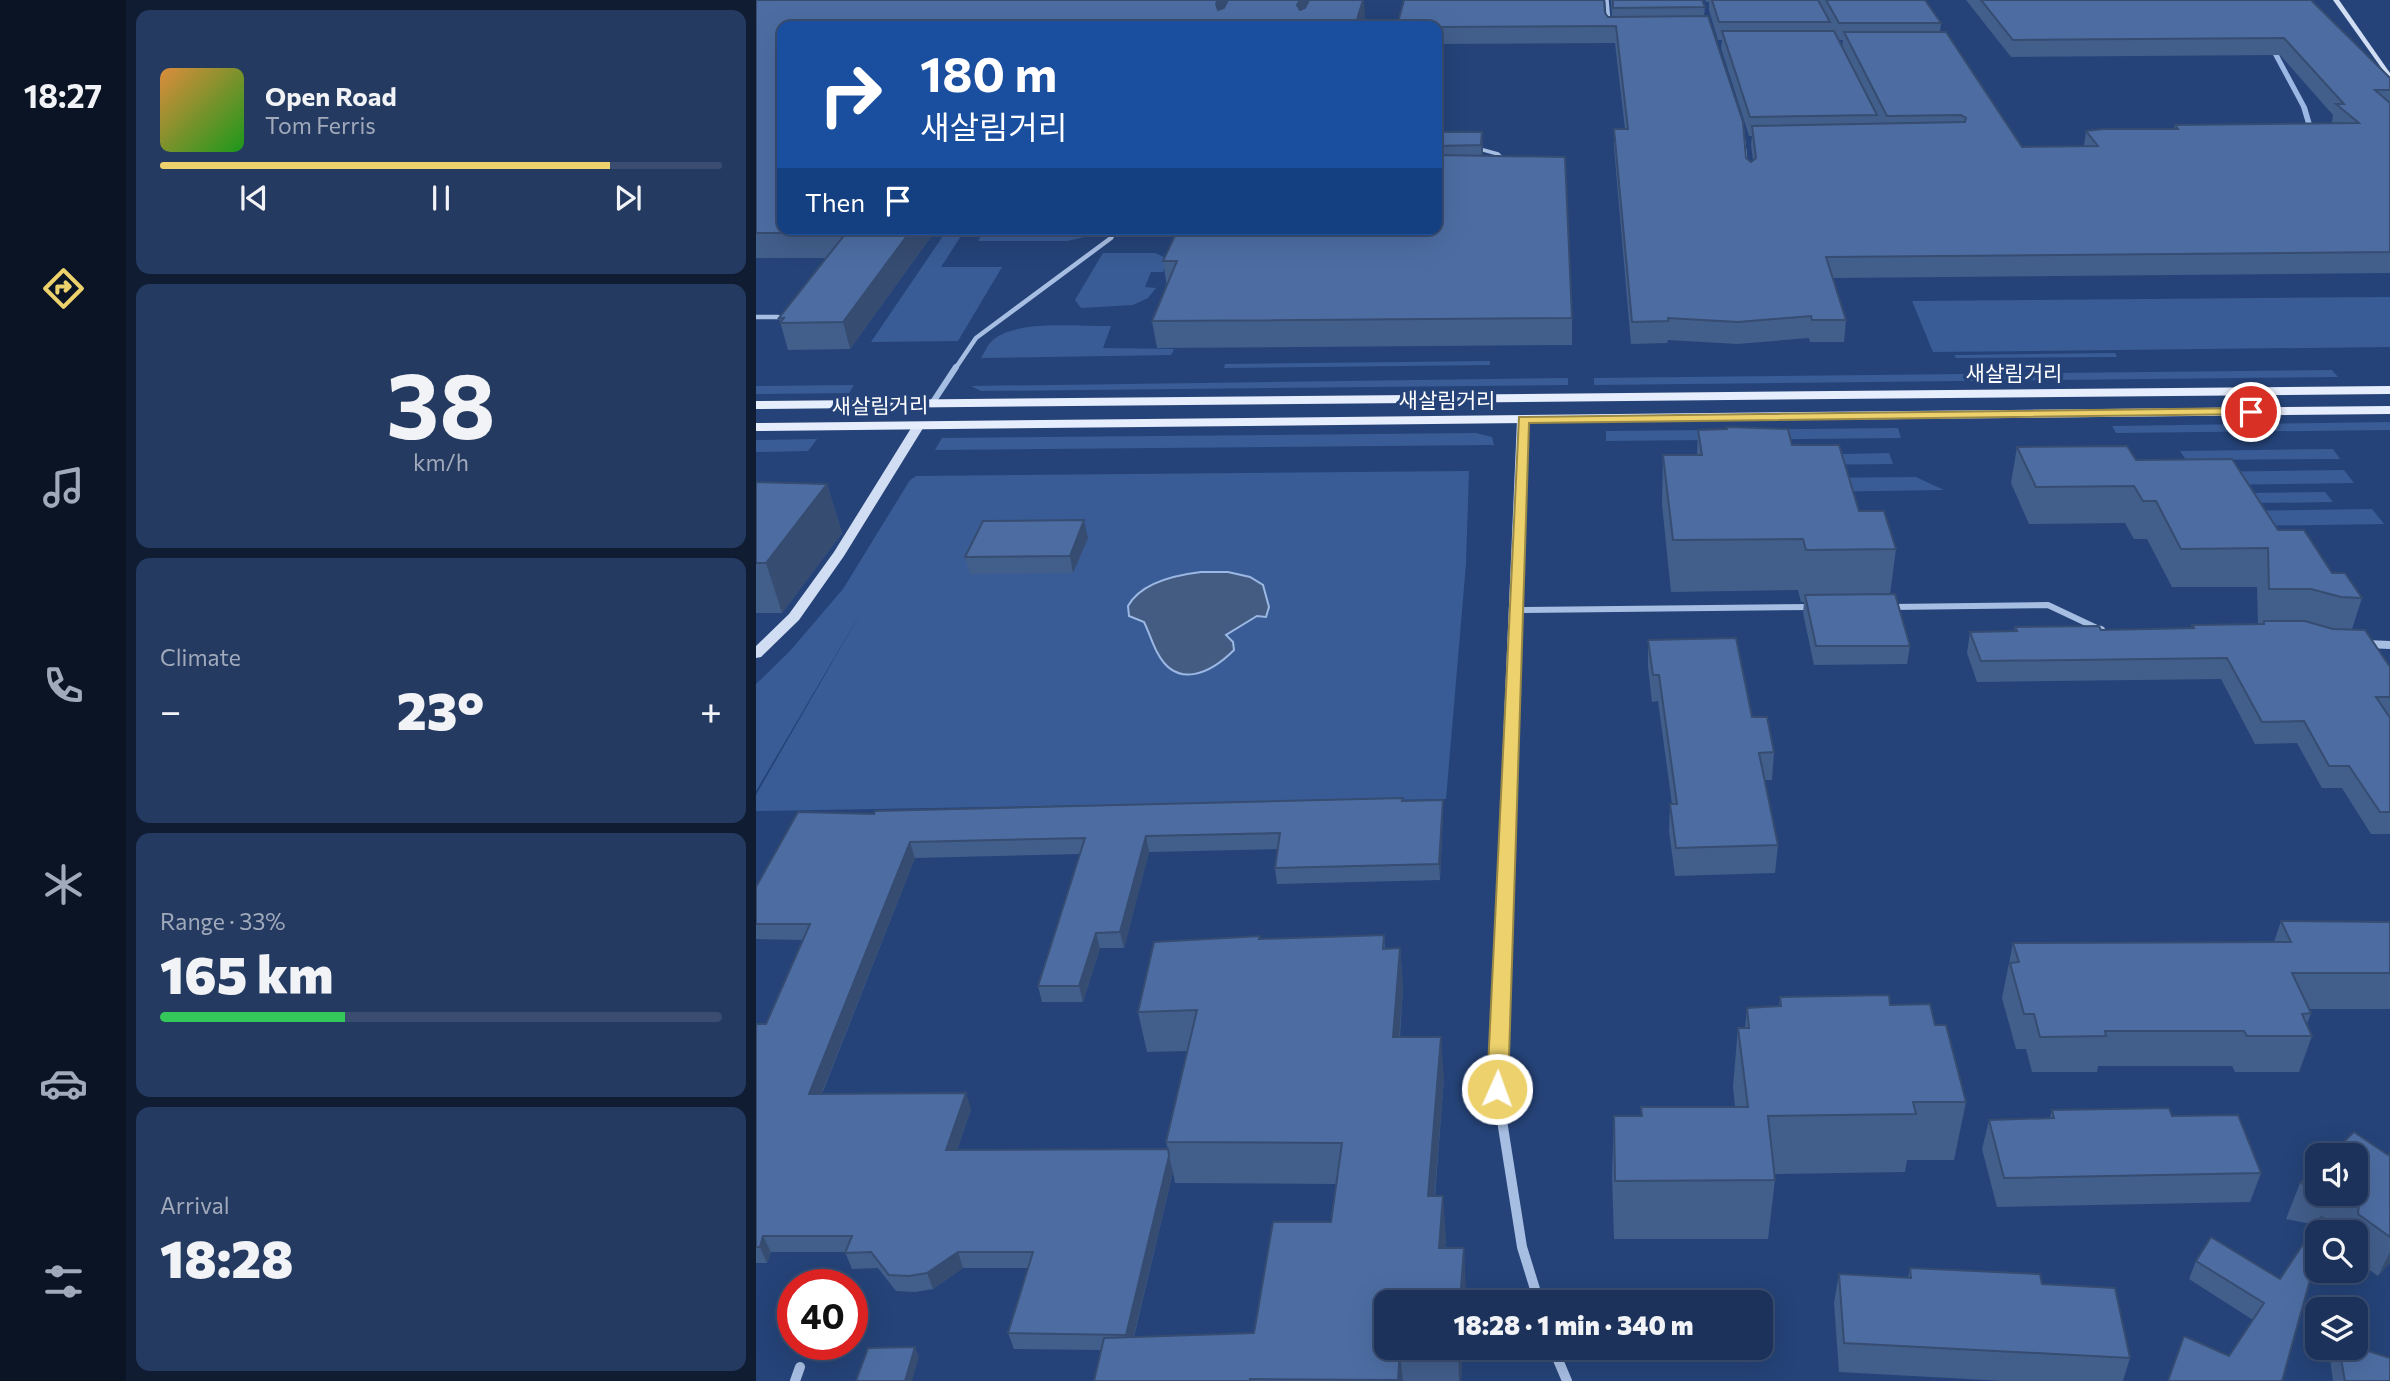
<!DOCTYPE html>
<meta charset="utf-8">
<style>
:root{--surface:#1c325a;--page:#253a60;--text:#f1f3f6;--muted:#a0aabb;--line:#3a4d70;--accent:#ecd16c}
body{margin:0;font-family:Commissioner,"Noto Sans KR",sans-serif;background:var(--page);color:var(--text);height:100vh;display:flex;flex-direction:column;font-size:26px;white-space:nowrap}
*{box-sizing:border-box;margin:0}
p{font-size:23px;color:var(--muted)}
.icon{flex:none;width:38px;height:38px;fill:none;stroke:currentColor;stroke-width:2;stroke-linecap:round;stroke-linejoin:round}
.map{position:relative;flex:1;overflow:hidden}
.sheet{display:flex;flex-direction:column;gap:10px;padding:10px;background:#0f1c32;width:630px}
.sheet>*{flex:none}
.banner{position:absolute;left:21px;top:21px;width:665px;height:214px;border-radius:14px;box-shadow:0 7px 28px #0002,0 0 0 2px var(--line);background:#1a4fa0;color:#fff;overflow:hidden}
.buttons{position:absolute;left:1549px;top:1143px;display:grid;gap:14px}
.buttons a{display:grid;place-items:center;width:63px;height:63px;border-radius:14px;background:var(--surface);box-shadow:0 7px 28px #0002,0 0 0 2px var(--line);font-size:35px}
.speed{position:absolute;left:21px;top:1269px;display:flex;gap:14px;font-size:35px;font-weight:700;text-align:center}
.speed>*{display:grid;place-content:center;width:91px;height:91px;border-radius:50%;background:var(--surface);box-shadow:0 7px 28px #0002,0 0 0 2px var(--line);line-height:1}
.speed .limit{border:10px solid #d22;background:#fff;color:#111}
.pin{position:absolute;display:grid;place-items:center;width:60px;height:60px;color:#fff;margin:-30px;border:4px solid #fff;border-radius:50%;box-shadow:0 2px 7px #0007}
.me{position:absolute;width:77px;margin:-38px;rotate:2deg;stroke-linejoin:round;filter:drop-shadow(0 0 5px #0008)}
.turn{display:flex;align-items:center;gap:24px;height:147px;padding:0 28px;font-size:32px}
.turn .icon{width:91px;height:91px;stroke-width:2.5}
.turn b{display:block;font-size:49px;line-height:60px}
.then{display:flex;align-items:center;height:66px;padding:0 28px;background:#0003;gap:14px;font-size:26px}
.big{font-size:52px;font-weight:800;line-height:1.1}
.sheet .widget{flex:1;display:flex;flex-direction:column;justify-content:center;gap:10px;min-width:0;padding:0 24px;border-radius:14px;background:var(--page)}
.sheet .dial{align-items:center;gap:0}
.dial b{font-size:91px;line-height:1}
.song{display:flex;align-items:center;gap:21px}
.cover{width:84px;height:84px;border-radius:10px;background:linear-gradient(135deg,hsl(30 70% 55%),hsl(120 70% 35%))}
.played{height:7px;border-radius:4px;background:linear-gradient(90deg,var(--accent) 80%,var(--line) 80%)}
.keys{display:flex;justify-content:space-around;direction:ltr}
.heat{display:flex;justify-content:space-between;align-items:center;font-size:38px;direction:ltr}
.charge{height:10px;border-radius:5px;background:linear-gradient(90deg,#34c759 33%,var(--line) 0)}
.trip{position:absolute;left:618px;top:1290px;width:399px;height:70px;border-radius:14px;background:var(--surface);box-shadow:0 7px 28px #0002,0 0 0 2px var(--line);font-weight:800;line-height:70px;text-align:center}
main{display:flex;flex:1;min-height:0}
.menu{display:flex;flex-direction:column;width:126px;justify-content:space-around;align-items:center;background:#0b1424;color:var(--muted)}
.menu .icon{width:49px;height:49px}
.menu .on{color:var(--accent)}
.menu b{font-size:32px;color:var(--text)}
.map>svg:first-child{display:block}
</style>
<main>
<nav class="menu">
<b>18:27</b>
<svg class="icon on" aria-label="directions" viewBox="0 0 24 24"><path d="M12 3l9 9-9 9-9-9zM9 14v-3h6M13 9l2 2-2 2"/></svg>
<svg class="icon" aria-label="music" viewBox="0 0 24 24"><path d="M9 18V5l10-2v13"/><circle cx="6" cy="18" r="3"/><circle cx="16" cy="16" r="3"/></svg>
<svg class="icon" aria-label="phone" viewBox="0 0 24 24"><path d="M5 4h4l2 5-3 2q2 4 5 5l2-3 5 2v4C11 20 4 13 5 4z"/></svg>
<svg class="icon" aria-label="climate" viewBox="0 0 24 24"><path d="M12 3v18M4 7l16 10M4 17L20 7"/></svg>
<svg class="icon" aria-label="car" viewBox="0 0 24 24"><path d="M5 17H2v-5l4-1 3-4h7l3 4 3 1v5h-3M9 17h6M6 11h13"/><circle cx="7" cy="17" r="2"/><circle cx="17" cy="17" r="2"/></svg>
<svg class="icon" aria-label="filters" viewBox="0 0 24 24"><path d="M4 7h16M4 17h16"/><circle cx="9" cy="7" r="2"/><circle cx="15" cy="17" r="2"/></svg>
</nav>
<section class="sheet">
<div class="widget">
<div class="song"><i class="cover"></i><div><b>Open Road</b><p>Tom Ferris</p></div></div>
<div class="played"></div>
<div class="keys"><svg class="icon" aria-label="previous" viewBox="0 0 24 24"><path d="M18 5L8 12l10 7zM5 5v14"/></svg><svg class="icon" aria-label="pause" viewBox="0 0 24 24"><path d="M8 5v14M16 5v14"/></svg><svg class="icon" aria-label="next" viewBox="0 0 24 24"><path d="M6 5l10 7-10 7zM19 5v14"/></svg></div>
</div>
<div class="widget dial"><b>38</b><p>km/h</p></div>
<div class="widget"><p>Climate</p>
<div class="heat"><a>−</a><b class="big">23°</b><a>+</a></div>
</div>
<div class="widget"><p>Range · 33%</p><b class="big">165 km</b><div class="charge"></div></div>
<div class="widget"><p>Arrival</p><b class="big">18:28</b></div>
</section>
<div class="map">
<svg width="1634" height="1381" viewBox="0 0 1634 1381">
<rect width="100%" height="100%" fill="#254378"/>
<g fill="#395c96">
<polygon points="226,234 338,235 311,241 222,241"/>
<polygon points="187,236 205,236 185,267 246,267 202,341 115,342"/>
<polygon points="347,253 399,253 408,257 410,264 407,272 395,272 389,287 400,288 392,298 377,305 325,308 319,300"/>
<polygon points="1634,297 1634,347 1177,352 1156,301"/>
<path d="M355,326L347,348L418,349L415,355L225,358C229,352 232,344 237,340C262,319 323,327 355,326Z"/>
<polygon points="1359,353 1361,357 1200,358 1198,355"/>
<polygon points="734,361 734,365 468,368 469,364"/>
<polygon points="1576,370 1582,377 838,385 838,378"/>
<polygon points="812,378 812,385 225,391 215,386"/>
<polygon points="98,385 93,393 0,394 0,386"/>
<polygon points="1634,422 1634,430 1360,433 1356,426"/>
<polygon points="1142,428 1145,438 850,441 850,431"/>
<polygon points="720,433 736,437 738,445 179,450 186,438"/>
<polygon points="61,439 52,451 0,452 0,440"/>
<polygon points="1577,449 1584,459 1430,460 1424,451"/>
<polygon points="1133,453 1137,464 1047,465 1044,455"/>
<polygon points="1588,470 1598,483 1459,485 1451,472"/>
<polygon points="713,471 710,564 690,799 0,811 0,795 108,607 0,791 0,684 34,651 87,589 154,480 160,476"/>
<polygon points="1160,477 1188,490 1054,492 1051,478"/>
<polygon points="1569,492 1577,502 1503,503 1496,493"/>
<polygon points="1616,509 1628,524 1488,526 1479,511"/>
</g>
<path fill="#445b82" stroke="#9bb8e4" stroke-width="2" d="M445,572H472L494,577L507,585L513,607L510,617L501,616L470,635L477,642L478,650C456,672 421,691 401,652C396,643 393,632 388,622L373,616L372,606C385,582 420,575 445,572Z"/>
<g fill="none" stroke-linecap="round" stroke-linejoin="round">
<polygon fill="#9bb8e4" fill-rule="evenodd" points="1512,38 1515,40 1551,107 1560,138 1554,137 1545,107 1509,40"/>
<g stroke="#a7bee3" stroke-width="3.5">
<polyline points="851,0 853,24"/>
<polyline points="986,127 990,163"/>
<polyline points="720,148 742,154 749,161"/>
</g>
<g stroke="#a7bee3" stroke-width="4.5">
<polyline points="0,317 22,317"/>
<polyline points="199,369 220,338 355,238 360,229"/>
</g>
<g stroke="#a7bee3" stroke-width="6">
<polyline points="177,402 200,367"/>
<polyline points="1135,607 1292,605 1345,630"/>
<polyline points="760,610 1056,607"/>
</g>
<g stroke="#a7bee3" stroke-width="8">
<polyline points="1342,629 1345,630"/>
<polyline points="1610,644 1634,645"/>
</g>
<g stroke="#a7bee3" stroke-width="10">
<polyline points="741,1089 766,1247 783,1302"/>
<polyline points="797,1348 811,1381"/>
<polyline points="39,1381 44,1367"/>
</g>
<g fill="#d0ddf3" fill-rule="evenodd">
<polygon points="1577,0 1583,0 1634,73 1634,80"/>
<polygon points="767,417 773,420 750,1089 747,1094 741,1096 735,1094 732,1089 761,420"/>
<polygon points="163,422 169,425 88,556 43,620 5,657 0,658 0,646 33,614 78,552 157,425"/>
</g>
<g fill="#e6edfc" fill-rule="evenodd">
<polygon points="1634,386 1634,394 0,409 0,401"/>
<polygon points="1634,406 1634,414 0,431 0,423"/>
</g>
</g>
<g fill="#425e8b" fill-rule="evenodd">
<polygon points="0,0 609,17 606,26 26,26 26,229 325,229 323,234 177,234 94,349 32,350 23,318 71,258 0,258"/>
<path d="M855,0H946L949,7L948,16L990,158L995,162L997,161L995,144L996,136H993L965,48L966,40H962L953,10V2H950L949,0H1169L1185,23L1184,32L1266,147L1328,146L1330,131L1418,129L1419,125L1577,123L1576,122L1577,115L1524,55L1255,57L1210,0H1555L1634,78V273L1077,278L1090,320L1088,342H1054L1053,338L981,344L912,340L911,343L875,344L858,148V129H869L859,43L681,44V26L849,13L852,17H856ZM1082,40H1087L1086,47Z"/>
<polygon points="681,132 726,132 727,156 816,318 816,345 401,348 396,321 411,287 407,261 681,229"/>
<polygon points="942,430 1036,445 1103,511 1140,549 1134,594 1154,646 1151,664 1058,665 1047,613 1048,602 1045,602 1042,590 915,592 906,504 907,455 941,455"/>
<polygon points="1261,447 1380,460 1522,530 1606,598 1596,629 1634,667 1634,834 1615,834 1586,788 1566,788 1541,743 1499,744 1465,679 1221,682 1211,653 1214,632 1258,631 1259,627 1345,630 1435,629 1436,625 1502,624 1501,587 1416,587 1391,539 1378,539 1369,523 1273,524 1255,483"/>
<polygon points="0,482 71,484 86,533 26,613 0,613"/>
<polygon points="332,538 317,573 214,574 209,557"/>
<polygon points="892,640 996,717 1018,752 1016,780 1009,780 1022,845 1019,873 919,876 913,831 914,804 916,804 902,701 896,702 892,667"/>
<path d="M647,801L687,815L684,880L521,884L519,868L522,849L393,852L368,948H344L327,1002H286L282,986L324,854L159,858L66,1094L215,1109L201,1150L412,1149L410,1142L431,1051L391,1052L382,1012L504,939L628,935L629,949L644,948L647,988L644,1037L688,1077L679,1196L690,1237L689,1248L710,1288V1302H630V1348H707L705,1381H338L345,1350L258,1349L252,1333L272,1268H207L177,1289L159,1292L140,1291L122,1268L96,1269L89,1252H15L11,1263H0V1024H10L47,940L0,939V887L118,814ZM417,1172L419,1183L580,1184L575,1222L498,1333L378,1337Z"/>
<polygon points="1525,921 1634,922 1634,1009 1553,1009 1555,1013 1551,1024 1556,1036 1543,1072 1479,1072 1476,1066 1342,1066 1341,1072 1276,1072 1270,1049 1260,1049 1246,998 1257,943 1518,942"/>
<polygon points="1024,997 1134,1005 1179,1025 1210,1102 1198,1160 1151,1160 1149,1172 1018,1174 1019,1180 1012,1239 858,1239 856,1174 858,1116 885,1116 885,1107 979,1107 977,1086 982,1028 989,1028 991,1008 1023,1007"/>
<polygon points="1296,1110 1416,1116 1505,1173 1494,1202 1241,1207 1226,1149 1233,1120 1294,1118"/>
<polygon points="1634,1153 1634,1263 1622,1276 1600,1260 1600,1232 1588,1232 1588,1230 1569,1226 1526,1381 1412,1381 1428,1336 1473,1356 1497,1320 1433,1279 1440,1261 1524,1279 1560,1225 1530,1219 1544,1183 1561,1167 1561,1194 1600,1194"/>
<polygon points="1154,1268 1286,1284 1374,1358 1367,1381 1248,1381 1083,1372 1078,1303 1083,1274 1152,1278"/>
<polygon points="1579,1348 1600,1348 1634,1381 1577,1381 1574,1359"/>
</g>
<g fill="#364c71">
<polygon points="462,0 475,0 462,24 460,4"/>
<polygon points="544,0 555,0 543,25 541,5"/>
<polygon points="607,0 608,0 609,17 606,26 599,26"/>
<polygon points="726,132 727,155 726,168 725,145"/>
<polygon points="156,229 176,229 177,234 94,349 87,322"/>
<polygon points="71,484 86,533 26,613 10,563"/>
<polygon points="328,520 332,538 317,573 314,556"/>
<polygon points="687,800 687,815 684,880 683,864"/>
<polygon points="390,836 393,852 368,948 364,932"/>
<polygon points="154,842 159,858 59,1110 53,1094"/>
<polygon points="340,933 344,948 327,1002 323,986"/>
<polygon points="644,948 647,988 640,1077 637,1037"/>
<polygon points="685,1037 688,1077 675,1237 672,1196"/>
<polygon points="210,1093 215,1109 195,1166 190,1150"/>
<polygon points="413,1156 417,1172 374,1351 370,1335"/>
<polygon points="687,1196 690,1237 686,1289 683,1248"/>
<polygon points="7,1236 15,1252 11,1263 4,1247"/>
<polygon points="708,1248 710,1288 710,1302 704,1302"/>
<polygon points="202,1252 207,1268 177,1289 171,1273"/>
<polygon points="1634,1252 1634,1263 1622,1276"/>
<polygon points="159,1347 163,1357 156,1381 149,1381"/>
<polygon points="702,1348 707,1348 705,1381 703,1381"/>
<polygon points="644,1352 647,1381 642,1381 642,1380"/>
</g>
<g fill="#4d6da2" stroke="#364c71" stroke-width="2">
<polygon points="0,0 462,0 460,4 462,10 468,8 472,0 544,0 541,5 544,10 549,8 553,0 607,0 599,26 26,26 26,229 156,229 87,322 24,323 28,318 23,318 90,233 0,233"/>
<polygon points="648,0 848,0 849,13 852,17 952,16 987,122 990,158 995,162 1000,158 996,126 1209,122 1210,118 1205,115 1131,116 1088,32 1190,32 1266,147 1342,146 1330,131 1347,129 1422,129 1419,125 1603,123 1580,104 1588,104 1528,38 1257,40 1225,0 1555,0 1634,78 1634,90 1619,90 1634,103 1634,252 1070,257 1090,320 1056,320 1055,316 982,322 912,318 912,321 876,322 858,129 872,129 860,26 681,27 681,26 641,26"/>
<polygon points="857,0 946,0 949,7 857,8"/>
<polygon points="956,0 1062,0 1074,22 963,22"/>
<polygon points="1070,0 1169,0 1185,23 1083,23"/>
<polygon points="966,31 1078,31 1121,115 994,117"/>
<polygon points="681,132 726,132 725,145 681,146"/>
<polygon points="681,155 809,157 816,318 396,321 421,261 407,261 422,229 681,229"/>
<polygon points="971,427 1032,429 1036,445 1083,445 1103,511 1128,511 1140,549 1050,550 1047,539 917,540 907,455 946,455 942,430 971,429"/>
<polygon points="1371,446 1380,460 1476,459 1522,530 1548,530 1576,573 1589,573 1606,598 1585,597 1555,589 1513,589 1512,548 1425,549 1400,501 1387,501 1378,486 1280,487 1261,447"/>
<polygon points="0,482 71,484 10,563 0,563"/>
<polygon points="328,520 314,556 209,557 227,521"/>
<polygon points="1139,594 1154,646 1060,646 1049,595"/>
<polygon points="1508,621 1549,621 1577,629 1609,630 1634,667 1634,697 1620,697 1634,718 1634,812 1624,812 1593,766 1573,766 1548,721 1506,722 1471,658 1225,661 1214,632 1261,631 1259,627 1343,626 1345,630 1438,628 1436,625 1508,624"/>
<polygon points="980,638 996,717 1011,717 1018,752 1003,753 1022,845 920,848 914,804 921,804 903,675 897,675 892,640"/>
<polygon points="647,798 646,801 687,800 683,864 519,868 524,833 390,836 364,932 340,933 323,986 282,986 329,838 154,842 53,1094 210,1093 190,1150 412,1149 413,1156 370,1335 252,1333 277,1252 202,1252 171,1273 153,1276 133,1275 115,1252 89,1253 96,1236 7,1236 4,1247 0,1247 0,1024 10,1024 54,924 0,924 0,887 42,812 118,814 119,811"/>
<polygon points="1525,921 1634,922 1634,973 1536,973 1555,1013 1546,1014 1556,1036 1491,1036 1488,1031 1349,1031 1350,1036 1284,1037 1278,1014 1268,1014 1254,963 1263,962 1257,943 1535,942"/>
<polygon points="628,935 627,949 644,948 637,1037 685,1037 672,1196 687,1196 683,1248 708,1248 704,1302 630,1302 630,1348 702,1348 701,1352 644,1352 642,1380 494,1379 494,1381 338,1381 348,1338 498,1333 517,1222 575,1222 586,1143 410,1142 441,1010 382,1012 398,942 504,936 503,939"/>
<polygon points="1133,995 1134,1005 1174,1004 1179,1025 1190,1025 1210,1102 1157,1102 1160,1114 1012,1116 1019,1180 859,1181 858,1116 886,1116 885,1107 992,1107 982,1028 993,1028 991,1008 1025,1006 1024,997"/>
<polygon points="1413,1108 1416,1116 1482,1115 1505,1173 1248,1178 1233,1120 1298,1118 1296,1110"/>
<polygon points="1598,1132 1632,1155 1634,1153 1634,1237 1602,1214 1604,1194 1599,1194 1600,1155 1574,1155"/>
<polygon points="1561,1167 1561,1186 1544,1183"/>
<polygon points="1565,1217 1571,1220 1568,1232 1561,1232 1561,1255 1526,1381 1412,1381 1428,1336 1473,1356 1508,1303 1440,1261 1455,1237 1524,1279"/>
<polygon points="1154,1268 1284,1274 1286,1284 1359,1288 1374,1358 1088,1343 1083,1274 1155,1278"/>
<polygon points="159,1347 149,1381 100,1381 112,1348"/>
<polygon points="1600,1347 1634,1358 1634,1381 1589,1381 1583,1348 1600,1348"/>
</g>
<polygon fill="#ecd16c" stroke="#998846" stroke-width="2" points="1495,408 1501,412 1500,414 773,423 752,1089 748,1094 734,1094 731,1089 763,417"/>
<g text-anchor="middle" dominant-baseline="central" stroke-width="7" stroke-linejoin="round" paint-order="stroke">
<g font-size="21" fill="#fff" stroke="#254378">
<text x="1258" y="372">새살림거리</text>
<text x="691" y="399">새살림거리</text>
<text transform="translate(124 405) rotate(-1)">새살림거리</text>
</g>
</g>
</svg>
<div class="buttons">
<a><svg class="icon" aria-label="sound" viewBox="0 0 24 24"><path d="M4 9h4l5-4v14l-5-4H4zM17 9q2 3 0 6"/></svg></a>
<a><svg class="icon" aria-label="search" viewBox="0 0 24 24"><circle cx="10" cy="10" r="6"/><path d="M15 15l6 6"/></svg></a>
<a><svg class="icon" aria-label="layers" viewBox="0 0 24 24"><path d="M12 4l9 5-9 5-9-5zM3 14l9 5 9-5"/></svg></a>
</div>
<div class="speed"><div class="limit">40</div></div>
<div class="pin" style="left:1495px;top:412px;background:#d93025"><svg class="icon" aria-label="arrive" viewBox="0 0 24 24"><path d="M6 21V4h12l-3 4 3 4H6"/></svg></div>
<svg class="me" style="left:741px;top:1089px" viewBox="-20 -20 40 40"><circle r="17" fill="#ecd16c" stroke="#fff" stroke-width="3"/><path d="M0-11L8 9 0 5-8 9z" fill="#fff"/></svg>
<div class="trip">18:28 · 1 min · 340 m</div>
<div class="banner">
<div class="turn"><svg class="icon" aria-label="right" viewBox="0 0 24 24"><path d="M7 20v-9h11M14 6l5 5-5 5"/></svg><div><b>180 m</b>새살림거리</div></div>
<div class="then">Then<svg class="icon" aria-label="arrive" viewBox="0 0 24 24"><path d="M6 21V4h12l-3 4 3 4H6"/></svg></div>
</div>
</div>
</main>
